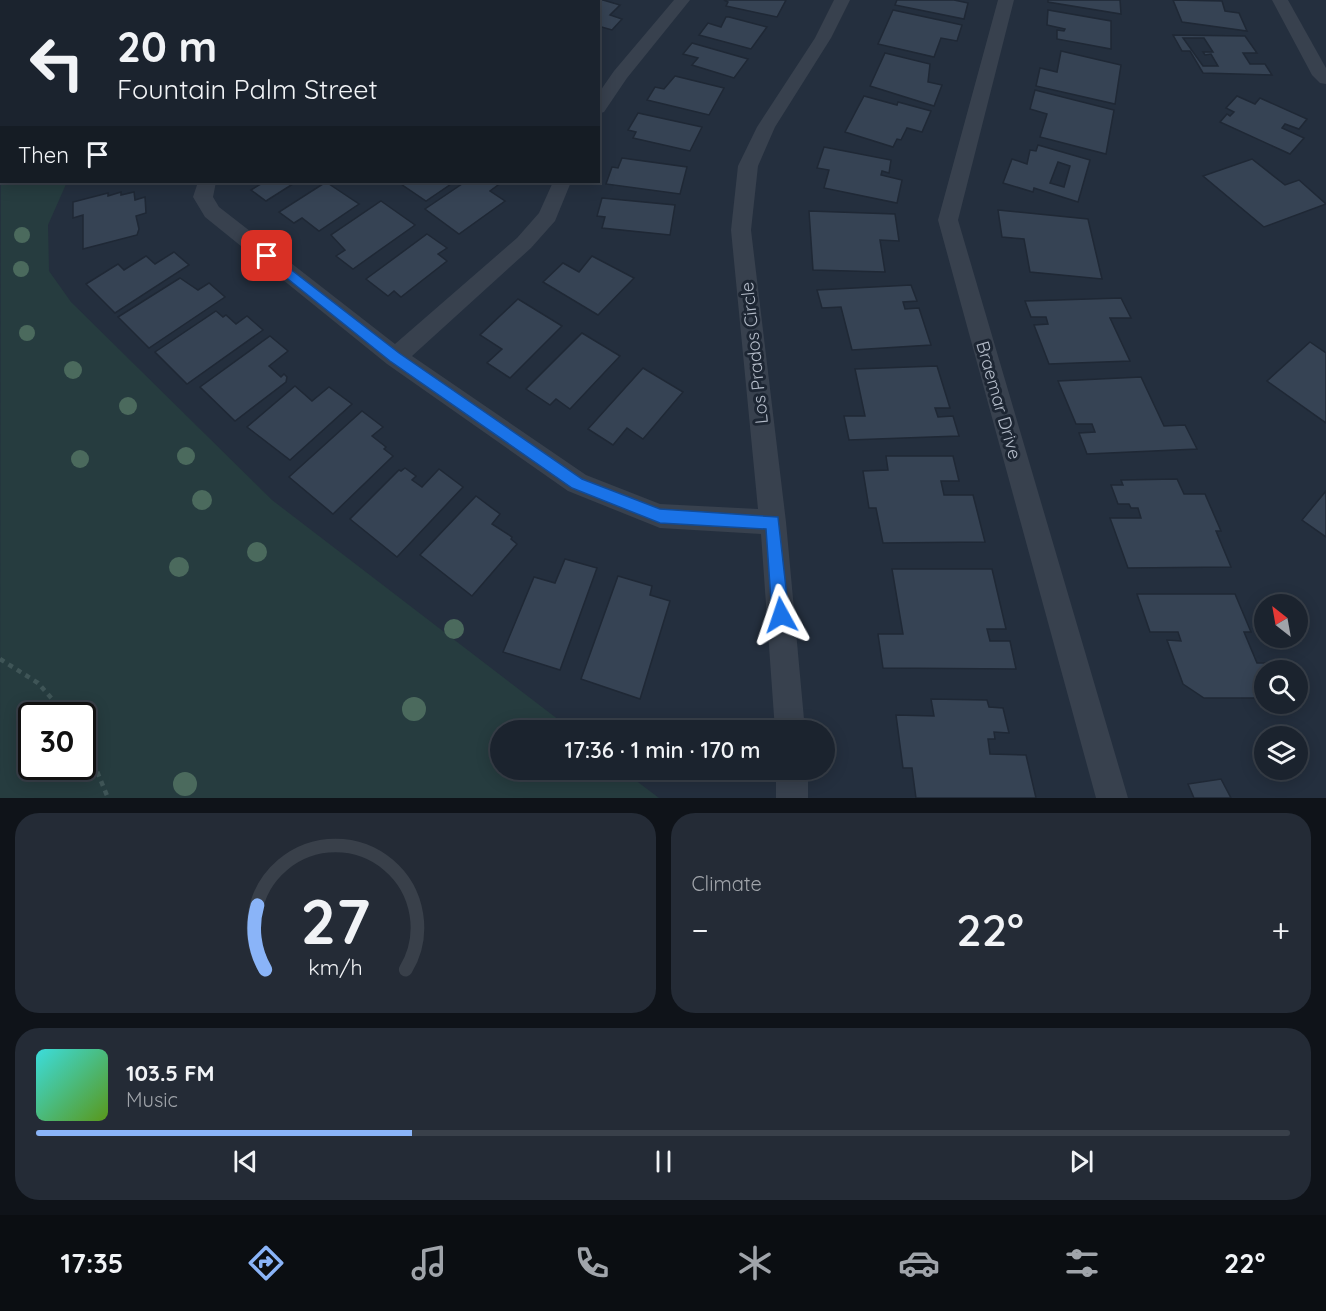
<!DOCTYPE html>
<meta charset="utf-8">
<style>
:root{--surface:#1b232e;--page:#242b36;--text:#f1f3f6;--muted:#a0a4aa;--line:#39404a;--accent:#8ab4f8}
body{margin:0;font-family:Quicksand,sans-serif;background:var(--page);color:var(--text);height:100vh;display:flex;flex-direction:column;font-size:22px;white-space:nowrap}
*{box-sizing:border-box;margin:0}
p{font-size:20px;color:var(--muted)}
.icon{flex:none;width:33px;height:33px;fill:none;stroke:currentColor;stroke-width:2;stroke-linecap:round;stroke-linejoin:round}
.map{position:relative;height:798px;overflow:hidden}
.drawer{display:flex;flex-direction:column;gap:15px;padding:15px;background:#0f1319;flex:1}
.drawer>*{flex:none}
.hud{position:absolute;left:0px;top:0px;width:600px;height:183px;box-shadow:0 3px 15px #0003,0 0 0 2px var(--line);background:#1b232e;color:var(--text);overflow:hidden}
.needle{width:39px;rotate:329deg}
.tools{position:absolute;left:1254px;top:594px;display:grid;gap:12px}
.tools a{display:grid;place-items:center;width:54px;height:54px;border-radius:50%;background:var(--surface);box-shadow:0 3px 15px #0003,0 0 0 2px var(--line);font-size:30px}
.speed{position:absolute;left:18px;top:702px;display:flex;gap:12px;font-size:30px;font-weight:700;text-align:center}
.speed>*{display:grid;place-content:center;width:78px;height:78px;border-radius:50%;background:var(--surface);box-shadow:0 3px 15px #0003,0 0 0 2px var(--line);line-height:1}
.speed .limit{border:3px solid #111;border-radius:9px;background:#fff;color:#111}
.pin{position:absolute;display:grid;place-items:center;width:51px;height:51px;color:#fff;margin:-26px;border-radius:12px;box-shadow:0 3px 9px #0006}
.me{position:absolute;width:66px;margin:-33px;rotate:355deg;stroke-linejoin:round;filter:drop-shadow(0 0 4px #0008)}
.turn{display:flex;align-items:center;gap:21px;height:126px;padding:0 18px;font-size:27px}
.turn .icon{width:78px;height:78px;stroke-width:2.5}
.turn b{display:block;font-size:42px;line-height:51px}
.then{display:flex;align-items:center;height:57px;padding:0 18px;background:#0003;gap:12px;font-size:22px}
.big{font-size:45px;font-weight:600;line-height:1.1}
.drawer .tile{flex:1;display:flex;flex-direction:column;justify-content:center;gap:9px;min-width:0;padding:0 21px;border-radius:24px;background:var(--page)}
.drawer .dial{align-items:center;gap:0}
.dial svg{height:156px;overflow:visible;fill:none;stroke:var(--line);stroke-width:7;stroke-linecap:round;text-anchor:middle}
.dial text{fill:var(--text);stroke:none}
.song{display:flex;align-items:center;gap:18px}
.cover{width:72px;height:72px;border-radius:9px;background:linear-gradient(135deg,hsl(180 70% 55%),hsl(90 70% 35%))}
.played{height:6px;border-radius:3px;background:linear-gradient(90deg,var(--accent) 30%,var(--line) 30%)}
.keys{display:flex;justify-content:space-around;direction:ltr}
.heat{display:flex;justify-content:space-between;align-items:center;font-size:33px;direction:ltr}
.drawer .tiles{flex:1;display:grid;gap:15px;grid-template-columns:1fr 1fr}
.tile:last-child{grid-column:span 2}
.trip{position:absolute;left:490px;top:720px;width:345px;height:60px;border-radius:30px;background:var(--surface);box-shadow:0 3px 15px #0003,0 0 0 2px var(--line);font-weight:600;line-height:60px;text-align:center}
.menu{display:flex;height:96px;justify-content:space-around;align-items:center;background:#0b0e12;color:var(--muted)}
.menu .icon{width:42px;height:42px}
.menu .selected{color:var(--accent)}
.menu b{font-size:27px;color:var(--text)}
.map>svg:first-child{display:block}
</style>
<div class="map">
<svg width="1326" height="798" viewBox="0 0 1326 798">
<rect width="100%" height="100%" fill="#242f3e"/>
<path fill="#263c3f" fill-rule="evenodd" d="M1,19L2,182H67L48,225L49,271L71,302L272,500L572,730H501V770H622L659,798H0ZM32,716H82V766H32Z"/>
<g fill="#364354" stroke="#1f2835" stroke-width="1.5" fill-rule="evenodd">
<polygon points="580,0 603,0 620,5 610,15 622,19 612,30 598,26 598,2 578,2"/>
<polygon points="724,0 786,0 777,17 726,6 728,2"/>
<polygon points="897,0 954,0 968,3 964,19 895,5"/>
<polygon points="1048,0 1120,0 1121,14 1048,2"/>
<polygon points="1173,0 1222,1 1225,11 1239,13 1247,31 1182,22"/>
<polygon points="893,10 944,21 962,25 957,41 941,38 934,57 878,44"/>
<polygon points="1048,10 1111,21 1111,49 1057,39 1057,30 1064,31 1065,29 1047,25"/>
<polygon points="726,17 729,17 767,27 751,49 699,35 708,23 721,27"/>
<path d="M1173,35L1245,36L1257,53H1243L1250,64H1265L1272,75L1203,73L1190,51H1182ZM1183,38H1204L1213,52H1203L1205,55L1211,54L1218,66H1203Z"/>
<polygon points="692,43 748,59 734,78 692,65 698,58 683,54"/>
<polygon points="1061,51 1121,65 1115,104 1036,86 1040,68 1057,72"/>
<polygon points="885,53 930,64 928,82 942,85 934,106 870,86"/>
<polygon points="675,76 724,88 709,115 647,100 655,87 664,89"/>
<polygon points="1035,90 1114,110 1106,154 1040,137 1047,114 1030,109"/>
<polygon points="864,96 897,105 898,102 931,111 922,132 907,128 901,140 897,139 893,147 845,132"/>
<polygon points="1237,96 1255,104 1260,98 1307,119 1299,129 1285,124 1282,128 1304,138 1290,154 1220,122 1227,114 1230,116 1234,112 1226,108"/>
<polygon points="638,113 702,127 690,151 633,138 636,132 628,130"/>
<path d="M1038,145L1090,160L1078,202L1034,188L1033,192L1003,183L1012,159L1027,164L1030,150L1036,151ZM1058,162L1070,166L1064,187L1050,183Z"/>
<polygon points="824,147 891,160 889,173 882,171 881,175 902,180 897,203 824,188 829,170 817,168"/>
<polygon points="622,158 687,167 680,194 606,184 612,167 618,168"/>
<polygon points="1252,159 1285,185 1299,180 1326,204 1264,227 1203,176"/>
<polygon points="264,182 296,182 266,201 251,190"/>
<polygon points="326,182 359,204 319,231 302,218 294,223 279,212"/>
<polygon points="398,182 454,182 426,201"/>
<polygon points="465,182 502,182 490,191 505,201 459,234 425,209"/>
<polygon points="121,192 121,195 134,192 135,200 145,197 146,213 136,216 139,229 137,235 83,249 83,215 73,218 73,202 108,193 108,196"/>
<polygon points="602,198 675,205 670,235 602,228 605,217 597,216"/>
<polygon points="381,201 415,225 353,269 336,256 345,250 331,235"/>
<polygon points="998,210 1088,219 1102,279 1030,272 1024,239 1002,237"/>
<polygon points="809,211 895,214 899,241 880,240 885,272 813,270"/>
<polygon points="427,234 447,248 438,254 447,261 401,297 394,291 388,296 366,279"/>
<polygon points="174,252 189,265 115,313 86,284 118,264 124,270 146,256 155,264"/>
<polygon points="592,256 634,278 598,315 543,282 563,263 579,272"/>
<polygon points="180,278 198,290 209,283 225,297 149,348 118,317"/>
<polygon points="911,285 917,301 903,302 905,309 919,308 931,345 852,350 841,307 822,308 817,290"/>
<polygon points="1121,298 1131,318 1110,318 1130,361 1049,364 1034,325 1048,324 1046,317 1031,317 1025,301"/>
<polygon points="518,299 562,326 510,378 487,363 502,349 480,335"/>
<polygon points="216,311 223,317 226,315 236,324 247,316 263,330 187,384 155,352"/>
<polygon points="582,333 620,356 570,409 556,399 550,405 526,389"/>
<polygon points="270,336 288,351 269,366 281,377 284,374 287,377 286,382 235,421 200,387"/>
<polygon points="1310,342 1326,353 1326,423 1267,381"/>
<polygon points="937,366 950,408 935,408 938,417 953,416 959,436 849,440 844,416 865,416 855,369"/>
<polygon points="643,368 683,392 643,439 627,428 613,445 588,429"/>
<polygon points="1141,377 1164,426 1185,425 1197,449 1087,454 1079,433 1095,432 1092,424 1076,424 1058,381"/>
<polygon points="295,386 312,401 329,387 352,404 290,460 247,427"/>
<polygon points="362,411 383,427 372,436 386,447 384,449 393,456 333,514 289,477"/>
<polygon points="886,456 953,456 959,481 941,481 944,495 973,495 985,542 883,543 876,508 869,508 863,471 888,470"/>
<polygon points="405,468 416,476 412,480 422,487 439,469 463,487 397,557 350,519 399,470 401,471"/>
<polygon points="1177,479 1184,494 1205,494 1221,531 1216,531 1231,567 1128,568 1110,518 1141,518 1138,508 1131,508 1129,504 1118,504 1111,485 1123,485 1121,480"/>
<polygon points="1326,491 1326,537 1302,520"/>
<polygon points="476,496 500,514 492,524 512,537 511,539 517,544 472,596 420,555"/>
<polygon points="565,559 597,568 560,670 503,652 534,577 555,583"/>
<polygon points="892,569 992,569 1006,629 987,629 990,641 1010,641 1016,669 883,668 878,634 903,634"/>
<polygon points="618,576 652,586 650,595 670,601 640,699 581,679"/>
<polygon points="1137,594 1235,594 1251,632 1244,632 1257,663 1275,663 1278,670 1264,670 1264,698 1204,698 1183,684 1167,640 1181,641 1178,632 1150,632"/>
<polygon points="931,699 987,700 989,707 1003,708 1009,733 994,732 995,739 988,739 990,754 1026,755 1036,798 916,798 912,768 903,768 896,715 934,716"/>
<polygon points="1221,779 1231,798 1194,798 1188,784"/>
</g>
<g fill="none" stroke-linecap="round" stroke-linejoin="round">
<polyline stroke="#3f5557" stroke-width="3" stroke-dasharray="3 3" stroke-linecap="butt" points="79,2 81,0"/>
<g stroke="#3f5557" stroke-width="4.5" stroke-dasharray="5 5" stroke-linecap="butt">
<polyline points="0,659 38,683 67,716"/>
<polyline points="82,735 108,798"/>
</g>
<g fill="#38414e" fill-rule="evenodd">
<polygon points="329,0 345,0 328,2"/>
<polygon points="674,0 690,0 627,78 604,112 598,114 598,94 614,71"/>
<polygon points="834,0 850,0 831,38 775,127 758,166 751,230 786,522 805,730 775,730 761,534 660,528 568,491 387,364 205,217 193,197 198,182 216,182 213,197 219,207 395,344 517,238 539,213 553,182 571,182 555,221 531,248 412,356 586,475 660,504 758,509 731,230 738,166 757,127 815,38"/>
<polygon points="998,0 1014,0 958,220 1128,798 1096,798 938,220"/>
<polygon points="1272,0 1288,0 1326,68 1326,84 1320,83 1312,75"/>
<rect x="776" y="770" width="32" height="28"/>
</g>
</g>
<g fill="#4b6a5d">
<circle cx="22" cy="235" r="8"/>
<circle cx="21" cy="269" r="8"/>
<circle cx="27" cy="333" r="8"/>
<circle cx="73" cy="370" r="9"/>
<circle cx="128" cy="406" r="9"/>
<circle cx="186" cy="456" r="9"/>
<circle cx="80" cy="459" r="9"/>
<circle cx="202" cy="500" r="10"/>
<circle cx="257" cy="552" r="10"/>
<circle cx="179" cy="567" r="10"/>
<circle cx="454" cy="629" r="10"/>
<circle cx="414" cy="709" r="12"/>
<circle cx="185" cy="784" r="12"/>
</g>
<polygon fill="#1a73e8" stroke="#114b97" stroke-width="1.5" points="267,251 399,353 582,479 660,509 778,517 789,615 786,621 781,623 775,621 772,615 766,529 660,523 572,488 390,361 263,259 261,256"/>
<g text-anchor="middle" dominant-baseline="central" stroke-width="6" stroke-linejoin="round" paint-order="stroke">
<g font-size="18" fill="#b4bcc9" stroke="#1d2633">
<text transform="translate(754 353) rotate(-96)">Los Prados Circle</text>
<text transform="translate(999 400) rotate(74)">Braemar Drive</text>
</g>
</g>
</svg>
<div class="tools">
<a><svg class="needle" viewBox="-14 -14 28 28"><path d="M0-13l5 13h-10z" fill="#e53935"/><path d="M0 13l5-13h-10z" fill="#a0a4aa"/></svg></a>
<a><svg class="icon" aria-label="search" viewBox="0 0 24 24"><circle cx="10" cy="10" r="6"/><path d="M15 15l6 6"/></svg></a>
<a><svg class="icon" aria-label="layers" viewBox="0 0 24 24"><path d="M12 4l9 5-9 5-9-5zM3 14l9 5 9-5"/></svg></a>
</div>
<div class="speed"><div class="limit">30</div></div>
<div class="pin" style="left:267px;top:256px;background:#d93025"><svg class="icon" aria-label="arrive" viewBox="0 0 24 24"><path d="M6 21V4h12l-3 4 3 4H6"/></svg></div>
<svg class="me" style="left:781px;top:615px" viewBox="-20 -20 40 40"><path d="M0-17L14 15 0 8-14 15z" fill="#1a73e8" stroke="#fff" stroke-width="4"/></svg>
<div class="trip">17:36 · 1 min · 170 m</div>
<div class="hud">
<div class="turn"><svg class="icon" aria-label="left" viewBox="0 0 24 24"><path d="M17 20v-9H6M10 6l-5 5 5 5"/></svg><div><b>20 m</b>Fountain Palm Street</div></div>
<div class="then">Then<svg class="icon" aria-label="arrive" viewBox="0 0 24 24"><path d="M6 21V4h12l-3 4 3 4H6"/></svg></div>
</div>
</div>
<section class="drawer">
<div class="tiles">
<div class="tile dial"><svg viewBox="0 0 100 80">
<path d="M14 69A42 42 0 1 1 86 69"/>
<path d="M14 69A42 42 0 0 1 10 36" stroke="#8ab4f8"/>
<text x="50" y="56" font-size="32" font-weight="700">27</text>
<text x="50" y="72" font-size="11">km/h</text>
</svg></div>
<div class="tile"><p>Climate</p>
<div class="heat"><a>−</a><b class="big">22°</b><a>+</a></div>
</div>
<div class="tile">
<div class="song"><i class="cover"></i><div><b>103.5 FM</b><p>Music</p></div></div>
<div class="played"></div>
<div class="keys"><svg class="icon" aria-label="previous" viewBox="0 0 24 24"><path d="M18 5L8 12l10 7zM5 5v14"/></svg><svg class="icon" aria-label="pause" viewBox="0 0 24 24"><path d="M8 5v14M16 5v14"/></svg><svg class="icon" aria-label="next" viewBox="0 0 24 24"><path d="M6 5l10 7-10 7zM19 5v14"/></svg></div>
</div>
</div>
</section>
<nav class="menu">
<b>17:35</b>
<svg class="icon selected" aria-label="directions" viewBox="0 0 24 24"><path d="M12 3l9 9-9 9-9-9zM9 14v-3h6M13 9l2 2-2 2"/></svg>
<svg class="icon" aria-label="music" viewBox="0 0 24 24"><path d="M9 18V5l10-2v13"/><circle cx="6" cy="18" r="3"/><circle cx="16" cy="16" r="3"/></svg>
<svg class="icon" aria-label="phone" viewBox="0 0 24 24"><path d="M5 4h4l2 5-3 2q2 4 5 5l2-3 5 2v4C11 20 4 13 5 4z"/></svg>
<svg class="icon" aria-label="climate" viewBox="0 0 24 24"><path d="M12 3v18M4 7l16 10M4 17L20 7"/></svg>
<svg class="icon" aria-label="car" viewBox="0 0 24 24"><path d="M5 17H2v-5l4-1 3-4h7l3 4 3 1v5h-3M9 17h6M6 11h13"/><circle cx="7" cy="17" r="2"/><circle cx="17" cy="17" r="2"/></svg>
<svg class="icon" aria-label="filters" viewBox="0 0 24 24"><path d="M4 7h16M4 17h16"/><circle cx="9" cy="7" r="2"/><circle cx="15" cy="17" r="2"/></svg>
<b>22°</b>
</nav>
